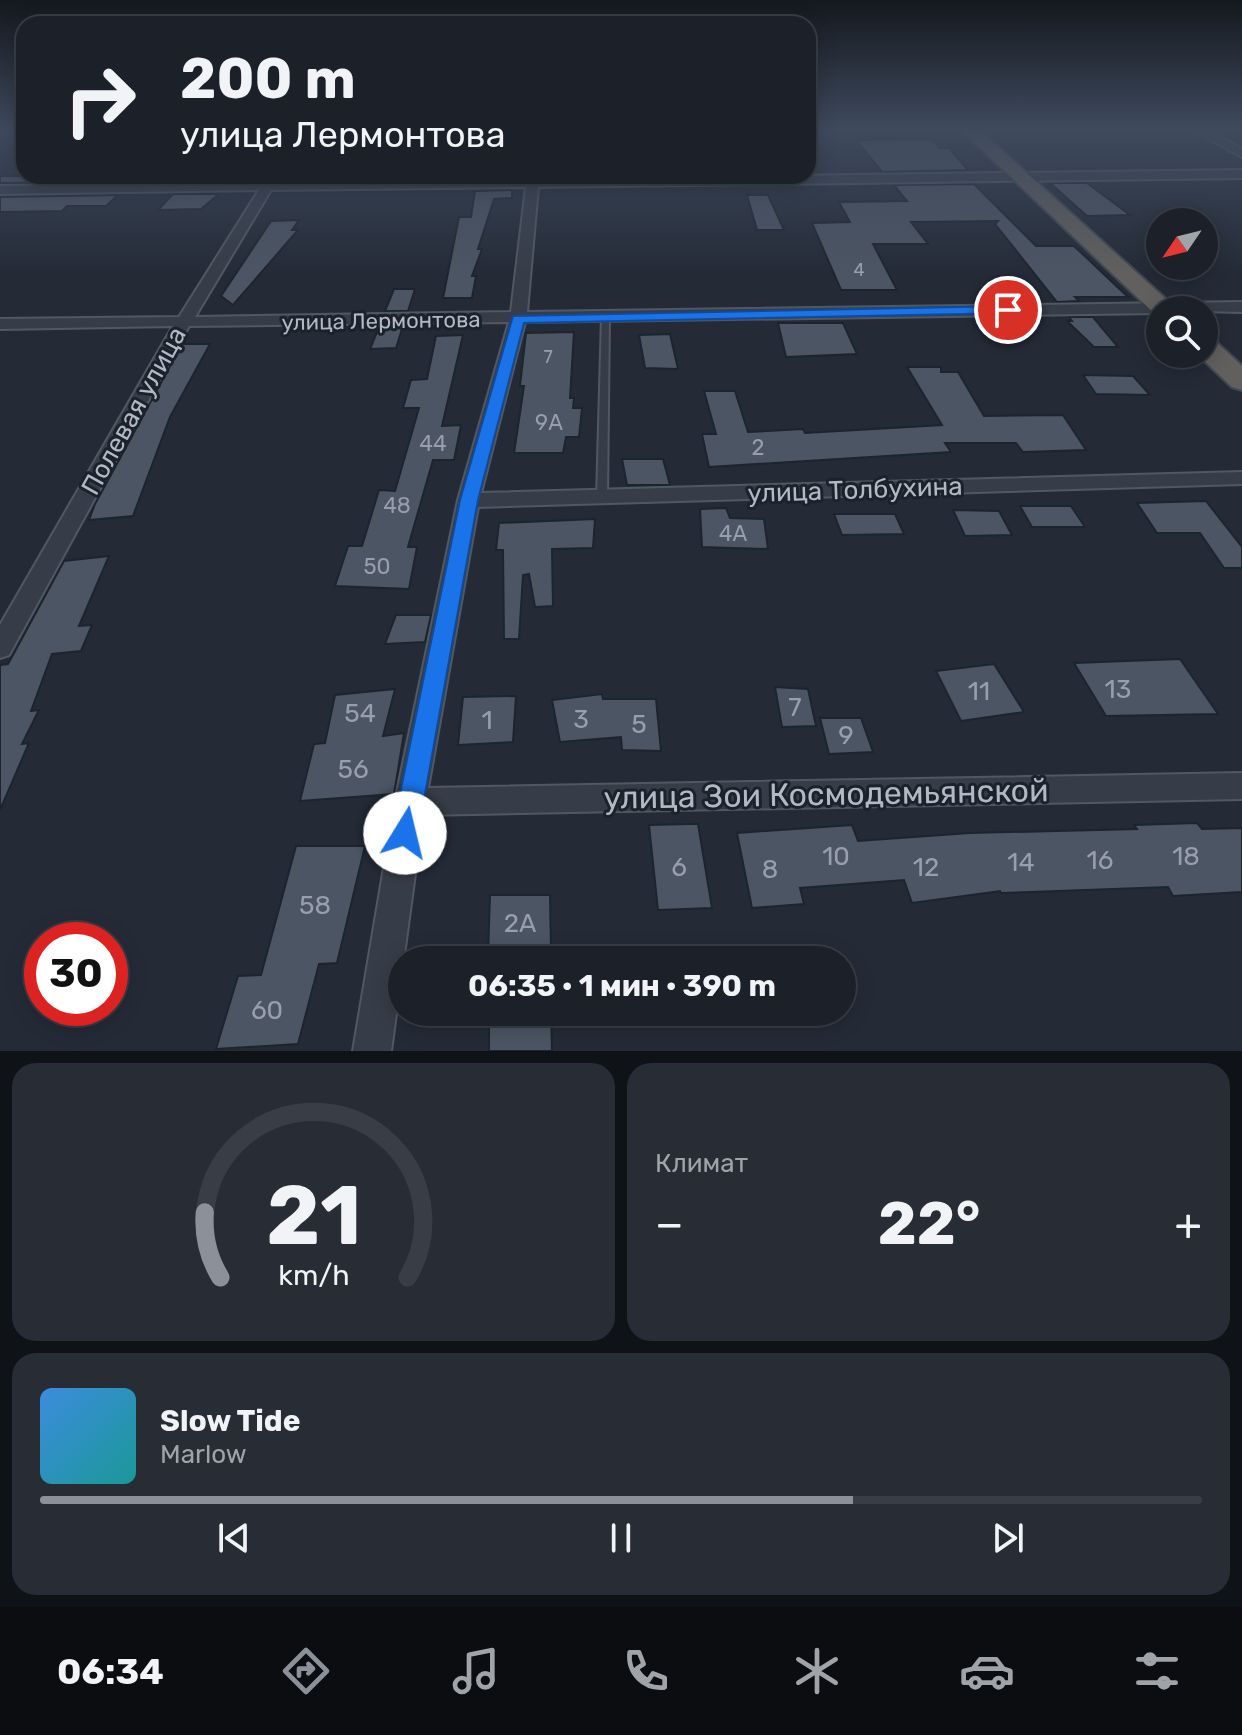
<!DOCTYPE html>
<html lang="ru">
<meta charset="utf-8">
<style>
:root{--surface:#1b2029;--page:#282d35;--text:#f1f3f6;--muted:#a0a3a8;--line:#393e46;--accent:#8c9099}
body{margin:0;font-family:Rubik,sans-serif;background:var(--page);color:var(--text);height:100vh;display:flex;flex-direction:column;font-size:30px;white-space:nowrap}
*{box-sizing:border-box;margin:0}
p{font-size:26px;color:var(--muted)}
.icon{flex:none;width:44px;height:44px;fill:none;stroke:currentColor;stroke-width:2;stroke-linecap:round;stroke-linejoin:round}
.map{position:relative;height:1051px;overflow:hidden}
.drawer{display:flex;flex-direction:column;gap:12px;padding:12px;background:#0f1217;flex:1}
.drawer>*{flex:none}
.top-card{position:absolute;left:16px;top:16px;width:800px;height:168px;border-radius:24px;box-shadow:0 4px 20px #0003,0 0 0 2px var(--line);background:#1b2029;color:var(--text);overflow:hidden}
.needle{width:52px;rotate:235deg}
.buttons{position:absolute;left:1146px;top:208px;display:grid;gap:16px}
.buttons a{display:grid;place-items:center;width:72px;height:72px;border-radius:50%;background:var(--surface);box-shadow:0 4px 20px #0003,0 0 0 2px var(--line);font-size:40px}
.speed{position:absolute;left:24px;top:922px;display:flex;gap:16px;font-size:40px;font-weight:700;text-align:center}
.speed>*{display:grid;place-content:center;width:104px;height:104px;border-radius:50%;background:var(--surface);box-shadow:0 4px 20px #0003,0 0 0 2px var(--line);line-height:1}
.speed .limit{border:12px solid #d22;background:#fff;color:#111}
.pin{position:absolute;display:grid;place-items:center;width:68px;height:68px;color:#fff;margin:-34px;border:4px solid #fff;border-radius:50%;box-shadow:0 2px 8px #0007}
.me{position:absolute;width:88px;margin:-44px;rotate:9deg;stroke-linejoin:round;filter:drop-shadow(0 0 6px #0008)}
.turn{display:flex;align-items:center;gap:28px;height:168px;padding:0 32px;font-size:36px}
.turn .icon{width:104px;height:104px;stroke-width:2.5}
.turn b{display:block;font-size:56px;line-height:68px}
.big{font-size:60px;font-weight:700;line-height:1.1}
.drawer .card{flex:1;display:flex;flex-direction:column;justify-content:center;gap:12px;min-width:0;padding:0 28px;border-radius:24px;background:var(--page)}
.drawer .dial{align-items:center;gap:0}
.dial svg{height:208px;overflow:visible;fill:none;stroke:var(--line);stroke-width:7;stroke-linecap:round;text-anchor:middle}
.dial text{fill:var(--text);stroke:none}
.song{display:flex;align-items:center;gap:24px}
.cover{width:96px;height:96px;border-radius:12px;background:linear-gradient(135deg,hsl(210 70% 55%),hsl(180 70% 35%))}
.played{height:8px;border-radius:4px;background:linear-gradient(90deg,var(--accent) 70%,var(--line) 70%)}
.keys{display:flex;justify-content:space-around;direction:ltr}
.heat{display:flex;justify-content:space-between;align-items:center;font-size:44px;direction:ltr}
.drawer .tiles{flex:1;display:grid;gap:12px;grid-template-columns:1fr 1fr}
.card:last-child{grid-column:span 2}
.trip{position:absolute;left:388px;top:946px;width:468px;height:80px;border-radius:40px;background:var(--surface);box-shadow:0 4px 20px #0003,0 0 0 2px var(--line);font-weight:700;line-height:80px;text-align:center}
.dock{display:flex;height:128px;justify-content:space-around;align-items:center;background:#0b0d10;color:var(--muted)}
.dock .icon{width:56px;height:56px}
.dock .active{color:var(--accent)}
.dock b{font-size:36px;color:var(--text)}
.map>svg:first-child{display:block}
</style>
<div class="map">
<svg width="1242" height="1051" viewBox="0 0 1242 1051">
<rect width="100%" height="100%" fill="#242b37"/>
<g fill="#4c5563" stroke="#1e242e" stroke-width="2">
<polygon points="932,139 940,148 949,148 968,170 882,172 856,140"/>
<polygon points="0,176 138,176 132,182 0,183"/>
<polygon points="1050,183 1087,183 1130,215 1087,216"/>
<polygon points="974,184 1036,246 1074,246 1128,297 1075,297 1079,301 1057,302 995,224 998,221 911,222 928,244 873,244 897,290 841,290 812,223 850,222 839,202 907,201 894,185"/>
<polygon points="512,190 512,198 494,199 478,249 482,249 472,276 476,276 472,298 443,298 459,217 471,217 475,191"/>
<polygon points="173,194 219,194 201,209 158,210"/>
<polygon points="118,195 106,206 67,206 62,211 0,212 0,197"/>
<polygon points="747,195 768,195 784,230 757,230"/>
<polygon points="299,220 292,230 298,230 233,305 221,296 271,221"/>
<polygon points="394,289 415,289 408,311 385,311"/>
<polygon points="1069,317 1093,317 1118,347 1094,347 1067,321 1072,321"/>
<polygon points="778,323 843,323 857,354 786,357"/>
<polygon points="403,326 396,348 370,349 379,327"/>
<polygon points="574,332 570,398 574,398 573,408 582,408 579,437 566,437 563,453 514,453 524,386 520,386 526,333"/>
<polygon points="670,334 678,369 645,368 639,335"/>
<polygon points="463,335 442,426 461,425 454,460 433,460 408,547 417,547 409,589 335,586 348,546 362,546 379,490 395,491 419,408 403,408 411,380 427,379 436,336"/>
<polygon points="182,344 210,344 170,417 133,516 89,520 95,504"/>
<polygon points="907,367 941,367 941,372 958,372 984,416 1063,415 1086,450 1023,452 1016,443 945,443 951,452 709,467 702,434 716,434 704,391 735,391 748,432 803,429 805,433 942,425"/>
<polygon points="1083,375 1133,376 1150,395 1096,394"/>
<polygon points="622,459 663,459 670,485 627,485"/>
<polygon points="1206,501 1242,547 1242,568 1224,568 1200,533 1157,533 1137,503"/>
<polygon points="1020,506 1071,506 1085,527 1032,527"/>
<polygon points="726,508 730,518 764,519 768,549 702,547 700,509"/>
<polygon points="953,510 999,511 1012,535 965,536"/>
<polygon points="834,514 895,514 904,534 842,535"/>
<polygon points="595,519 593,548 552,549 553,606 535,607 529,574 523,575 519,639 504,639 503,550 496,550 499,523"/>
<polygon points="109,556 79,626 92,625 81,651 52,654 31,711 39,710 22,744 29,743 0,810 0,665 8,664 64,561"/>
<polygon points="396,615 431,615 425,642 385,644"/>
<polygon points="1180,659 1218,714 1106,716 1074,663"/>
<polygon points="994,664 1024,712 961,721 936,671"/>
<polygon points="775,687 808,689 816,726 782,727"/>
<polygon points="395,689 383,736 404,733 394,794 300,801 314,744 325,743 335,695"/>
<polygon points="602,694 603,699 656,699 661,751 622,750 621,737 560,742 552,700"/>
<polygon points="516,696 513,742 458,745 463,697"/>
<polygon points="820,718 861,718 873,752 829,754"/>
<polygon points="1197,823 1202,829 1242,828 1242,892 1173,896 1168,887 1001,893 1000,891 912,903 904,880 800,888 804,904 752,908 737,833 852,825 858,841 970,833 1137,829 1134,825"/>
<polygon points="690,824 698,824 712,908 658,910 649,825"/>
<polygon points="296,846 365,846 337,963 319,964 298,1044 216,1049 238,976 261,975"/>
<polygon points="490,895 550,895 551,951 488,955"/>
<polygon points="489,1012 551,1012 552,1051 489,1051"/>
</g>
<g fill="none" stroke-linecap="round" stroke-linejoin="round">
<defs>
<polygon id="service" points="602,315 609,317 607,498 602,501 597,498"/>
<g id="minor">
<polygon points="1190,128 1203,128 1242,149 1242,157"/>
<path d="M1242,170V178L538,187L527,312L1242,302V312L1160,310V313L525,322L481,493L1242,472V484L478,507L428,788L1242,773V799L423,815L391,1051H353L395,802L458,500L509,322L189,326L9,655L0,658V625L173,326L0,329V319L179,317L259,190L0,194V186L264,183L270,176H276V183L527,180V176H539V179ZM526,187L511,312L195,317L271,190Z"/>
</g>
<g id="trunk">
<polygon points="959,128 977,128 1178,310 1160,310 1160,316 1156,315"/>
<polygon points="1204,338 1214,340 1242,366 1242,390 1232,387 1197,354 1204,354"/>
</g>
</defs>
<use href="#service" stroke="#525862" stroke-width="4"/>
<use href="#minor" stroke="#525862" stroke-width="4"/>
<use href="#trunk" stroke="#424852" stroke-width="4"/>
<use href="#service" fill="#373d48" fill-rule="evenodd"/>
<use href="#minor" fill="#373d48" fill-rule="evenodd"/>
<use href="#trunk" fill="#61605e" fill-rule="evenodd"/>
</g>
<linearGradient id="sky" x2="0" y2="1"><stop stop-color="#14181e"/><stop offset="0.47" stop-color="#3f4a5e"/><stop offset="1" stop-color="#3f4a5e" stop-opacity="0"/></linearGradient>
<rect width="1242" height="275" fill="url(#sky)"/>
<polygon fill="#1a73e8" stroke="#114b97" stroke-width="2" points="1008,306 1014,310 1012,313 524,323 478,500 418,833 414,842 405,845 396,842 392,833 460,500 513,316"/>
<g text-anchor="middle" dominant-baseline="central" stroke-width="6" stroke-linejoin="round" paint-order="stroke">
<g font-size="18" fill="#989fac">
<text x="859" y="270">4</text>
<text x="548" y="357">7</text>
</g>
<g font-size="22" fill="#b2b8c4" stroke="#1c222c">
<text transform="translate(381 321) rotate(-1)">улица Лермонтова</text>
</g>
<g font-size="22" fill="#989fac">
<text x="549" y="422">9А</text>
<text x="433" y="443">44</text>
<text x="758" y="447">2</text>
<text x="397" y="505">48</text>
<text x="733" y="533">4А</text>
<text x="377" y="566">50</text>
</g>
<g font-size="26" fill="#b2b8c4" stroke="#1c222c">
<text transform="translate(134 411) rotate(-61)">Полевая улица</text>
<text transform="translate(855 490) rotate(-2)">улица Толбухина</text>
</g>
<g font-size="26" fill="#989fac">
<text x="1118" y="689">13</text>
<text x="979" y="691">11</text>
<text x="795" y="707">7</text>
<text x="360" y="713">54</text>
<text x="581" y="719">3</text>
<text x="487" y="720">1</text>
<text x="639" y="724">5</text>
<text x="846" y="735">9</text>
<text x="353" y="769">56</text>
<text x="836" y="856">10</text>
<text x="1186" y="856">18</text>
<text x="1100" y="860">16</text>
<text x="1021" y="862">14</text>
<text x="679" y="867">6</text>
<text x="926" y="867">12</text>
<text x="770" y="869">8</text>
<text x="315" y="905">58</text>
<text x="520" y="923">2А</text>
<text x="267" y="1010">60</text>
</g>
<g font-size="32" fill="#b2b8c4" stroke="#1c222c">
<text transform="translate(826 794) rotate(-1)">улица Зои Космодемьянской</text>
</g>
</g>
</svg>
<div class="buttons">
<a><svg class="needle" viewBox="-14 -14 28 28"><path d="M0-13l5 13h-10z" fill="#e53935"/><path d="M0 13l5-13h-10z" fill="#a0a3a8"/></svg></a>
<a><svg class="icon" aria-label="search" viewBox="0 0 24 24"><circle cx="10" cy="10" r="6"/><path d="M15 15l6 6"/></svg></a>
</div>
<div class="speed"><div class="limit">30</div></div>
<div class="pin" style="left:1008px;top:310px;background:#d93025"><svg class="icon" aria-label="arrive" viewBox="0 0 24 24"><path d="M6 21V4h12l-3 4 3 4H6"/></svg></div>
<svg class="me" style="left:405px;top:833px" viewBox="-20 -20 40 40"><circle r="19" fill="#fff"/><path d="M0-13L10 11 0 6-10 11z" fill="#1a73e8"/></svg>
<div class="trip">06:35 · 1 мин · 390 m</div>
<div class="top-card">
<div class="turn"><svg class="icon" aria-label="right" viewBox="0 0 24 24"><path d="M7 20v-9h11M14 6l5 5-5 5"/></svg><div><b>200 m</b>улица Лермонтова</div></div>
</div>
</div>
<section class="drawer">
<div class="tiles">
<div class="card dial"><svg viewBox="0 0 100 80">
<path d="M14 69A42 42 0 1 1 86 69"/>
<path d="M14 69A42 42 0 0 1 8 44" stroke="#8c9099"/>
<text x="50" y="56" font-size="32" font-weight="700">21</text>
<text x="50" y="72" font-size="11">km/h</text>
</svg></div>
<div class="card"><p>Климат</p>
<div class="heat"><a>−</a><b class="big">22°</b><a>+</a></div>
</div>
<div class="card">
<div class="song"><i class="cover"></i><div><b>Slow Tide</b><p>Marlow</p></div></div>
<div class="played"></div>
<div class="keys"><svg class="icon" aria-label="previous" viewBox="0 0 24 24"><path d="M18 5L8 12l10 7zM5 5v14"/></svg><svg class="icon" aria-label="pause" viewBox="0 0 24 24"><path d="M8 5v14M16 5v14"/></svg><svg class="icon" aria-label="next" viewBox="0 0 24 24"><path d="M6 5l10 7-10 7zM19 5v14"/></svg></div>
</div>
</div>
</section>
<nav class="dock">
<b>06:34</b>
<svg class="icon active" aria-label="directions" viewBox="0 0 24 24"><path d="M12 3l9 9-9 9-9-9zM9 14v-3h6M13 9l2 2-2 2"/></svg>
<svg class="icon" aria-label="music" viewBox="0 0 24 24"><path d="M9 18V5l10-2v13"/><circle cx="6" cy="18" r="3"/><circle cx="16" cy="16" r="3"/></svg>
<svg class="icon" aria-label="phone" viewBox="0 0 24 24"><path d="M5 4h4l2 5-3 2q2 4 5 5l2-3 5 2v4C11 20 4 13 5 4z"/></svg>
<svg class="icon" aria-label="climate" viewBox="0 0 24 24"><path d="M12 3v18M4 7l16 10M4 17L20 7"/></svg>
<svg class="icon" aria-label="car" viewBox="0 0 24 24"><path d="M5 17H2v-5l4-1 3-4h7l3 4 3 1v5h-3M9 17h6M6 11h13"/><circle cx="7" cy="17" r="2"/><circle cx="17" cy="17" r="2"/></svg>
<svg class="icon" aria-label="filters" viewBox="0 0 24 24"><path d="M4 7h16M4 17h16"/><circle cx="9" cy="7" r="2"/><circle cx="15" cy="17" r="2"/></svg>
</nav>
